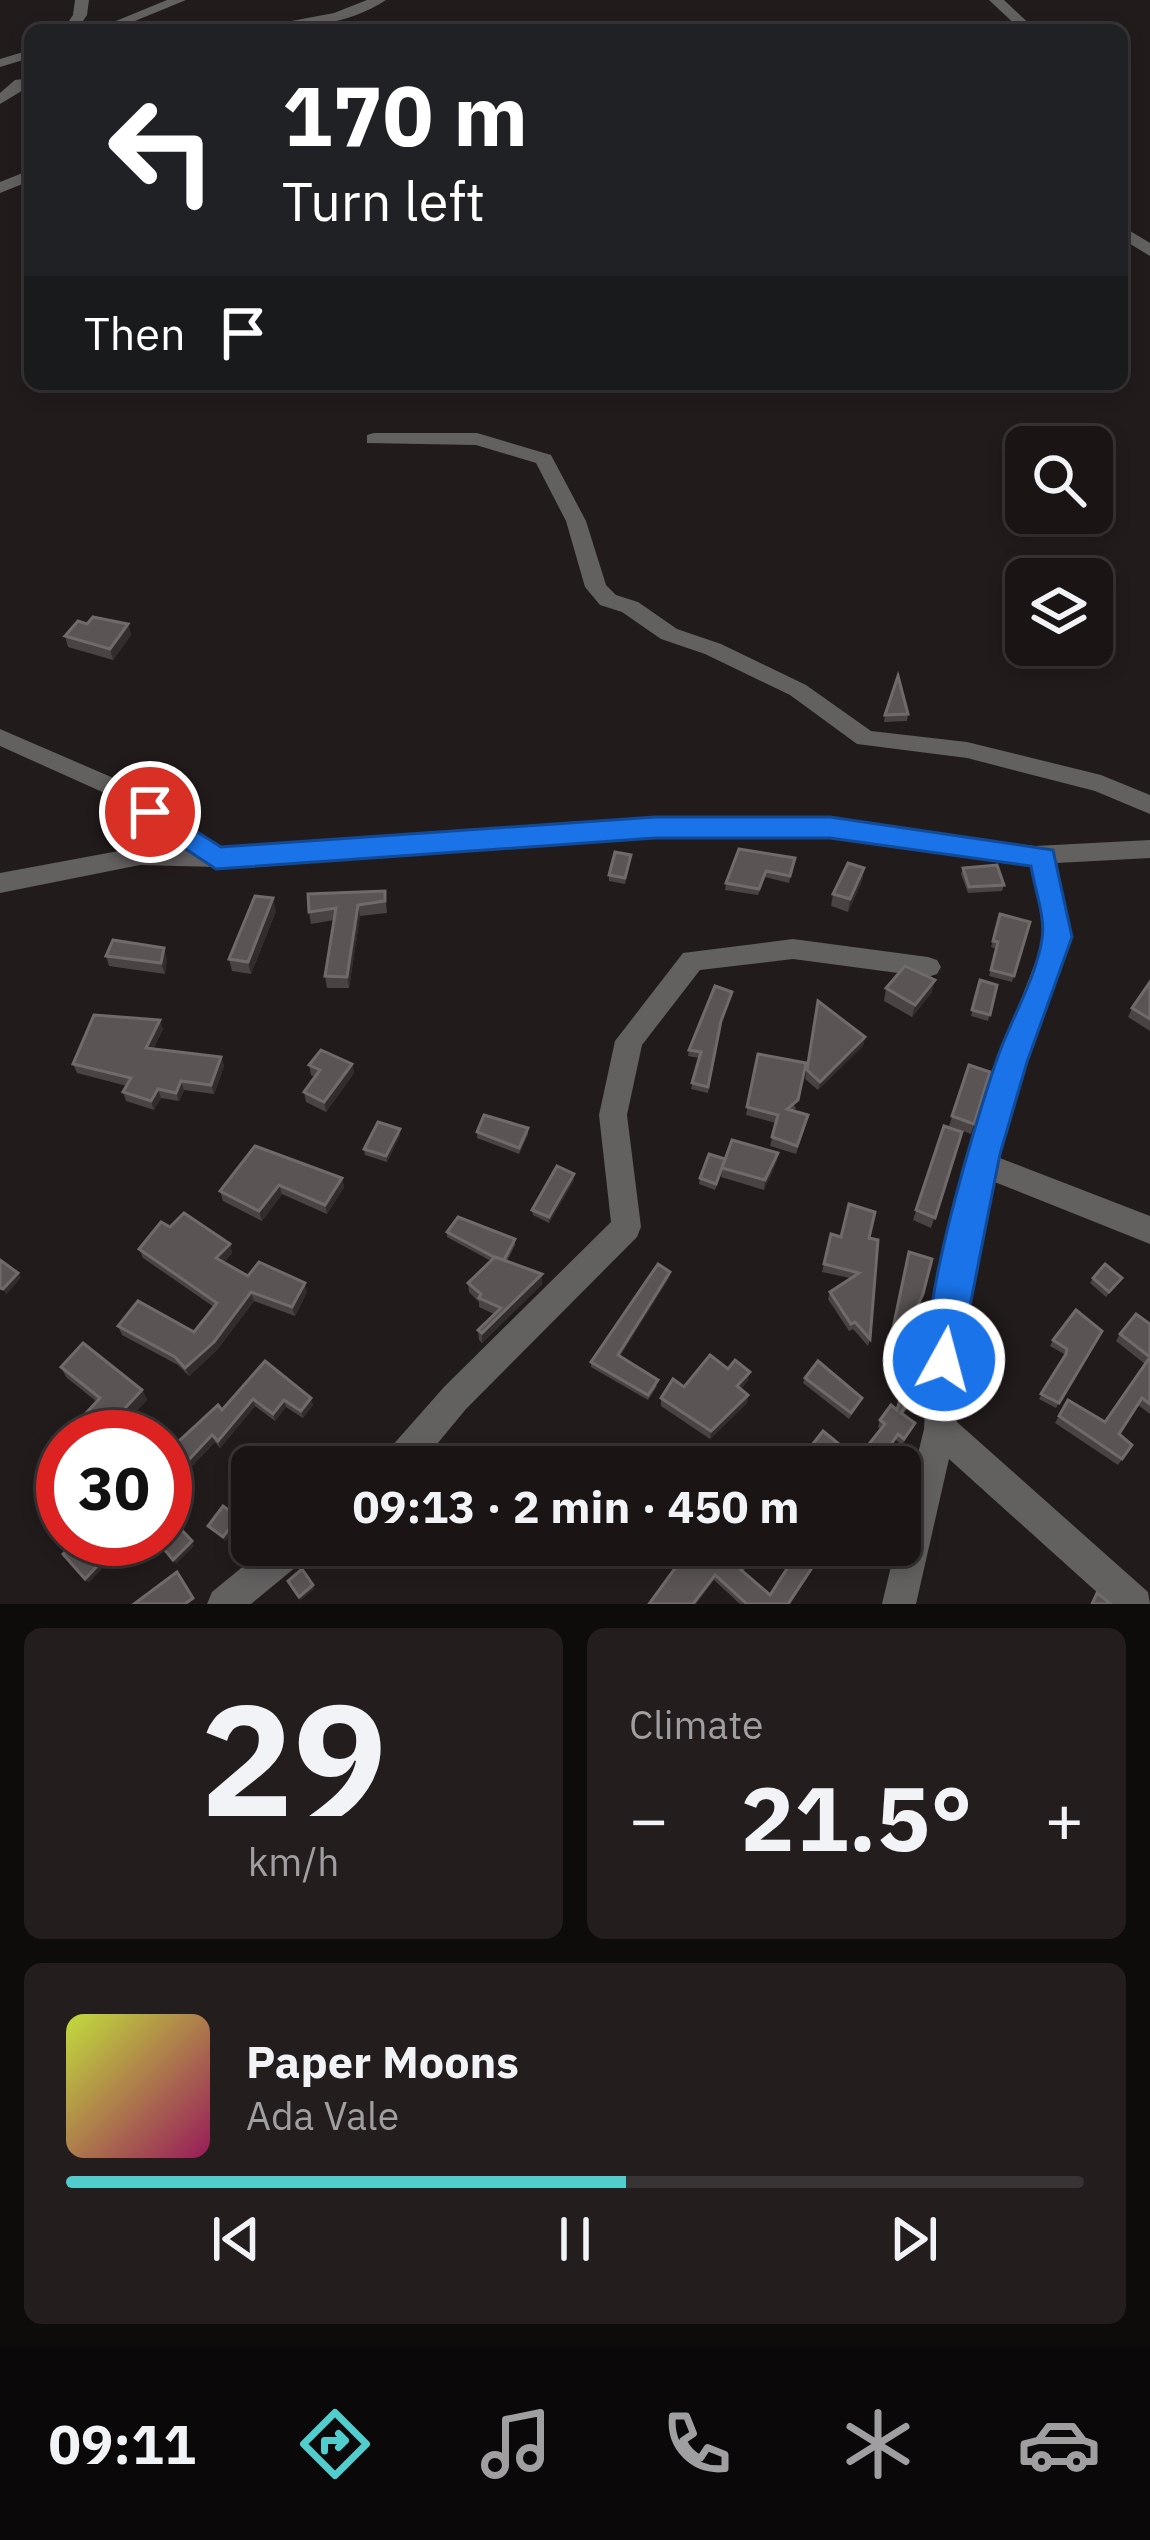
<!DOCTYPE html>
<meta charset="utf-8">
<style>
:root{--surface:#1a1414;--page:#231d1d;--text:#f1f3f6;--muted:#9f9ea0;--line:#383334;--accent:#52cdce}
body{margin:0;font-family:"IBM Plex Sans",sans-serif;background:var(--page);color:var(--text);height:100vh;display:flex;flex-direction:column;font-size:45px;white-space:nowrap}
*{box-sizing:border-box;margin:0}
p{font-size:39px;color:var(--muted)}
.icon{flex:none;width:66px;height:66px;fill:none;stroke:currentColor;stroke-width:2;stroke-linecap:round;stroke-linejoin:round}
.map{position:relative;height:1604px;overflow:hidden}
.panel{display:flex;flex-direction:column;gap:24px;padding:24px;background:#0e0b0b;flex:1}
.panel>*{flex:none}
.guide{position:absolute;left:24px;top:24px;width:1104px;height:366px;border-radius:18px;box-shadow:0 6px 18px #0003,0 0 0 3px var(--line);background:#202124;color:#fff;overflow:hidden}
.fabs{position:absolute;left:1005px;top:426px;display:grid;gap:24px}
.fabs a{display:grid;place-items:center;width:108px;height:108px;border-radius:18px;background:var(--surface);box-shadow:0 6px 18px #0003,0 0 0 3px var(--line);font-size:60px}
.speed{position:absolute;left:36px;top:1410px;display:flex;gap:24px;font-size:60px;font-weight:700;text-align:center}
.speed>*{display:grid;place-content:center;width:156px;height:156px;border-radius:50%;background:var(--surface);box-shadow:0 6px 18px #0003,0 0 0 3px var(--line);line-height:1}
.speed .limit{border:18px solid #d22;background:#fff;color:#111}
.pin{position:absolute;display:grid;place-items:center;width:102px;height:102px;color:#fff;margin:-51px;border:6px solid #fff;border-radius:50%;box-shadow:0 3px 12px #0007}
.me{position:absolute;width:132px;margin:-66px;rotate:7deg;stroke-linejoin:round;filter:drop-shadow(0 0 9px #0008)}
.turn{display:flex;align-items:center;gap:42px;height:252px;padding:0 60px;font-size:54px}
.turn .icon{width:156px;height:156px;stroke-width:2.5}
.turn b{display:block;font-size:84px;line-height:102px}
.then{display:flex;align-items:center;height:114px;padding:0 60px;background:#0003;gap:24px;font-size:45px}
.big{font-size:90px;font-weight:700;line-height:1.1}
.panel .widget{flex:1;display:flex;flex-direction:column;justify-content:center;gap:18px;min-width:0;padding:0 42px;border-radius:18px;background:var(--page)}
.panel .dial{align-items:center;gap:0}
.dial b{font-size:156px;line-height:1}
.song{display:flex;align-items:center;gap:36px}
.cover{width:144px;height:144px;border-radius:18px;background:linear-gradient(135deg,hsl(70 70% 55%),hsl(330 70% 35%))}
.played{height:12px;border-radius:6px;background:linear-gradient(90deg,var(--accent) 55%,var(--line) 55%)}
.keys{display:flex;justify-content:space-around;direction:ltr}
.heat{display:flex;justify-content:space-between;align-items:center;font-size:66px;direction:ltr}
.panel .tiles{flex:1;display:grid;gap:24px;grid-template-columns:1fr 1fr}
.widget:last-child{grid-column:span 2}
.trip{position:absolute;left:231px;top:1446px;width:690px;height:120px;border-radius:18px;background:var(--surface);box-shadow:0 6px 18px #0003,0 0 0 3px var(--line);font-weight:700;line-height:120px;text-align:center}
.dock{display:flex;height:192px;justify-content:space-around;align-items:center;background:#0a0808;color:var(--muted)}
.dock .icon{width:84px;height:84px}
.dock .current{color:var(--accent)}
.dock b{font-size:54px;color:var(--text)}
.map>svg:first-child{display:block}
</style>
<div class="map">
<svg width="1150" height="1604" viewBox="0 0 1150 1604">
<rect width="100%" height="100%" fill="#221b1b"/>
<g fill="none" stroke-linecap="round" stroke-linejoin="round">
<g fill="#636060" fill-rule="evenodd">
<polygon points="75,0 89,0 87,15 77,30 63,30 73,15"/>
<polygon points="167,0 186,0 113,30 94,30"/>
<path d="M367,0H386C345,27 291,30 243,30L334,13Z"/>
<polygon points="989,0 1004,0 1036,30 1021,30"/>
<polygon points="30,50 30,58 0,67 0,59"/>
<polygon points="30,78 30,86 0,104 0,93 15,80"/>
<polygon points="30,170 30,181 0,193 0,182"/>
<polygon points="1122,226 1150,243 1150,256 1122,239"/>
<polygon points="374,433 477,433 551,455 586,521 606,585 616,595 638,602 677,629 721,644 806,685 871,731 967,742 1101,775 1150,795 1150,814 1095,791 967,758 857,744 790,695 705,654 661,639 622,612 600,605 585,587 566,521 536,463 476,445 367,443 367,435"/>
<polygon points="0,729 125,783 220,848 655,819 830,819 1035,846 1150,840 1150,858 1057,863 1071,937 1025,1062 997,1157 1150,1216 1150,1244 992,1181 961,1328 957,1422 1148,1592 1150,1604 1110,1604 949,1459 916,1604 882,1604 896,1545 900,1545 900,1528 924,1429 929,1328 967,1164 997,1062 1045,937 1032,864 830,837 655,837 216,867 140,865 0,893 0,873 140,847 183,848 109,795 0,746"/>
<polygon points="793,939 928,957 937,960 941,967 937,974 928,977 793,959 700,970 642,1045 627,1115 641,1227 637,1237 466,1409 418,1467 380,1467 384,1455 444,1387 611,1222 599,1115 615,1041 683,953"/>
<polygon points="269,1545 313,1545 308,1557 251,1604 207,1604 212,1592"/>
</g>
</g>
<g fill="#4a4343">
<polygon points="128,624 131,635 113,660 68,647 65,636"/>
<polygon points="908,714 907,721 884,722 885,715"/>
<polygon points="631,855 625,884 609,881 609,875"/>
<polygon points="795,858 789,883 765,877 758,895 725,890 726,883"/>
<polygon points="864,868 862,881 848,912 831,906 833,894"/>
<polygon points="963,868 1004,885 1002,891 968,893 961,874"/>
<polygon points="385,891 387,913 360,916 349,988 327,988 325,976 334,920 311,924 309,912"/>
<polygon points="276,911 251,974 232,971 229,959"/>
<polygon points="1000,914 1014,976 1012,982 989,976 996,949 991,947"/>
<polygon points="106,956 167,959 165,974 109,966"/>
<polygon points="980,980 997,985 988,1021 971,1016"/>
<polygon points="1150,982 1150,1031 1128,1017 1132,1008"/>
<polygon points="886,988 932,992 912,1017 884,1001"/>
<polygon points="732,992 720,1027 708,1093 691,1089 699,1058 688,1056 689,1050"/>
<polygon points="818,1001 865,1037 863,1046 818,1090 805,1079"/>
<polygon points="163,1029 153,1049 221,1057 224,1066 214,1094 184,1090 179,1101 161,1098 154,1110 126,1101 123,1092 127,1086 77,1073 73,1064"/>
<polygon points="758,1054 796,1108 793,1111 806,1124 796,1154 770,1146 776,1123 746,1115"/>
<polygon points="352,1064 354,1073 326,1112 306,1102 304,1092 315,1077 311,1075 309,1065"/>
<polygon points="969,1065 990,1072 971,1134 949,1126"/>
<polygon points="944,1126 962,1132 931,1228 913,1220"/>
<polygon points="528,1128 528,1134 519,1154 477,1138 477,1132"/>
<polygon points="400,1129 400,1135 387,1162 365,1155 364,1149"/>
<polygon points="778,1153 776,1163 764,1190 721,1177 722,1171 715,1190 699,1184 700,1178 724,1161"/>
<polygon points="342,1178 344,1187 327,1214 282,1194 262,1221 223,1201 220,1191"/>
<polygon points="574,1180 549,1223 533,1215 532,1210"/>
<polygon points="170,1227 230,1244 232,1253 224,1262 248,1276 307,1292 295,1316 254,1301 217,1350 189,1376 178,1365 122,1335 118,1326 194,1332 214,1307 143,1258 139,1249"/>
<polygon points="447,1232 515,1239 515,1245 507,1261 542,1284 482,1343 479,1340 478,1330 494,1314 479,1307 479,1302 469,1292 468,1283 491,1261 447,1237"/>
<polygon points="831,1234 841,1237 869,1238 870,1339 868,1346 853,1329 849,1331 828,1299 830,1292 850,1278 822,1272"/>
<polygon points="669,1278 620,1356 657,1386 648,1400 591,1367 591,1362"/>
<polygon points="1093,1278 1122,1278 1106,1297 1090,1283"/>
<polygon points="1150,1324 1150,1414 1138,1405 1119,1434 1132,1445 1118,1465 1055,1423 1068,1400 1105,1422 1145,1364 1116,1341 1120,1334"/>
<polygon points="1102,1331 1056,1408 1039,1399 1064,1358 1064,1354 1050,1346 1053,1340"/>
<polygon points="265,1361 313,1405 303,1418 286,1407 275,1421 255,1406 220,1448 215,1442 189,1469 193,1477 180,1491 165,1477 165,1454 222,1410"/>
<polygon points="61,1367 142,1390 147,1400 112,1437 64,1437 97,1402 66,1377"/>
<polygon points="728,1369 748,1380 741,1389 748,1395 747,1403 710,1439 661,1406 661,1398"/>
<polygon points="805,1378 860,1403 849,1419 803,1383"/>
<polygon points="919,1393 903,1414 915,1423 902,1445 896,1440 857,1459 880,1429 878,1427 880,1420"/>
<polygon points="692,1545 743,1572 770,1595 817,1560 815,1566 790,1604 740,1604 714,1580 696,1604 649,1604"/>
</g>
<g fill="#332c2c">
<polygon points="128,624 131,635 113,660 110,649"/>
<polygon points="864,868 862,881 848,912 850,899"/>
<polygon points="273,898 276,911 251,974 248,962"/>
<polygon points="358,905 360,916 349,988 347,977"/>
<polygon points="164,948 167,959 165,974 161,963"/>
<polygon points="935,980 932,992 912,1017 915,1005"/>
<polygon points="160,1020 163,1029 149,1057 146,1048"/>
<polygon points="865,1037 863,1046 818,1090 820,1082"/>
<polygon points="221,1057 224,1066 214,1094 211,1085"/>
<polygon points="352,1064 354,1073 326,1112 324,1102"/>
<polygon points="181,1081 184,1090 179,1101 176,1093"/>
<polygon points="158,1089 161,1098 154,1110 151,1101"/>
<polygon points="400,1129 400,1135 387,1162 386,1156"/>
<polygon points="778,1153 776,1163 764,1190 765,1180"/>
<polygon points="574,1174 574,1180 549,1223 549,1217"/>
<polygon points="342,1178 344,1187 327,1214 325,1205"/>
<polygon points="279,1185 282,1194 262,1221 259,1211"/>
<polygon points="230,1244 232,1253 219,1267 216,1258"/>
<polygon points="670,1272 669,1278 618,1360 618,1355"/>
<polygon points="18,1273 21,1278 6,1295 3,1289"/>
<polygon points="542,1274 542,1284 482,1343 482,1333"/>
<polygon points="305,1283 307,1292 295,1316 292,1307"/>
<polygon points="251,1292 254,1301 217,1350 189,1376 185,1368"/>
<polygon points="750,1372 748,1380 736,1394 737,1386"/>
<polygon points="142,1390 147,1400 112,1437 98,1437"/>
<polygon points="748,1395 747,1403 710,1439 711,1431"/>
<polygon points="311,1398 313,1405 303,1418 301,1411"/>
<polygon points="253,1399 255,1406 220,1448 218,1441"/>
<polygon points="284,1400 286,1407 275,1421 273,1414"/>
<polygon points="212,1435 215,1442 187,1471 184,1465"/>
<polygon points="190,1471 193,1477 180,1491 177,1484"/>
<polygon points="238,1517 239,1521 225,1542 223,1537"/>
<polygon points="192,1541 194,1546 176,1564 173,1560"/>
<polygon points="760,1545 764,1545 740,1576 741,1570"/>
<polygon points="101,1562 104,1567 88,1583 85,1579"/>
<polygon points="715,1575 714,1580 696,1604 693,1604"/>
<polygon points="313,1585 314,1589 300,1601 299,1597"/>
</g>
<g fill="#5a5454" stroke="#706a6a" stroke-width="3">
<polygon points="93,617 128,624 110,649 65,636 78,621 87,624"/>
<polygon points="898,676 908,714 885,715"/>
<polygon points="739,849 795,858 790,876 766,871 759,889 726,883"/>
<polygon points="615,852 631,855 625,878 609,875"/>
<polygon points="848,863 864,868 850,899 833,894"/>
<polygon points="997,865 1004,885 969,887 963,868"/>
<polygon points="385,891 385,901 358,905 347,977 325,976 336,908 309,912 308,894"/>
<polygon points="255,896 273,898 248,962 229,959"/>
<polygon points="1000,914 1030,922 1014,976 991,970 998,942 993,941"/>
<polygon points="113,940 164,948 161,963 106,956"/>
<polygon points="905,966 935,980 915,1005 886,988"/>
<polygon points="980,980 997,985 990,1015 972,1010"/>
<polygon points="1150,982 1150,1019 1132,1008"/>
<polygon points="715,986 732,992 721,1021 708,1087 692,1083 701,1052 689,1050"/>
<polygon points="818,1001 865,1037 820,1082 807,1070"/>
<polygon points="94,1015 160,1020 146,1048 221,1057 211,1085 181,1081 176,1093 158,1089 151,1101 123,1092 131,1078 73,1064"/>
<polygon points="321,1050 352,1064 324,1102 304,1092 320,1070 309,1065"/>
<polygon points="758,1054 806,1063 798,1100 787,1109 808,1115 797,1146 772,1137 778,1115 747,1107"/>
<polygon points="969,1065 990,1072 974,1124 952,1116"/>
<polygon points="484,1115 528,1128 519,1148 477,1132"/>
<polygon points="378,1122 400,1129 386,1156 364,1149"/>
<polygon points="944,1126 962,1132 935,1218 916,1210"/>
<polygon points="732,1140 778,1153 765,1180 722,1168"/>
<polygon points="255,1146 342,1178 325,1205 279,1185 259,1211 220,1191"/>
<polygon points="709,1154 725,1159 716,1184 700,1178"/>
<polygon points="557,1166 574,1174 549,1217 532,1210"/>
<polygon points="849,1204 875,1212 869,1238 878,1240 870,1339 855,1322 851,1324 830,1292 859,1273 824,1264 831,1234 841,1237"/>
<polygon points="184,1213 230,1244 216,1258 248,1276 259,1262 305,1283 292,1307 251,1292 214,1342 185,1368 175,1357 118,1326 138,1301 194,1332 217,1303 139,1249 161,1222 170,1227"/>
<polygon points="458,1217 515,1239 504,1260 494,1257 447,1232"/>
<polygon points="909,1252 932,1259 923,1294 897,1350 889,1347"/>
<polygon points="495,1257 542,1274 482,1333 478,1330 501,1308 479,1298 481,1294 468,1283"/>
<polygon points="0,1260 18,1273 3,1289 0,1288"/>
<polygon points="658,1264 670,1272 618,1355 658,1380 648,1395 591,1362"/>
<polygon points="1105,1264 1122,1278 1109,1292 1093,1278"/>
<polygon points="1076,1310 1102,1331 1059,1403 1041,1394 1066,1354 1067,1349 1053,1340"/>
<polygon points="1136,1314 1150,1324 1150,1404 1142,1398 1119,1434 1132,1445 1122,1459 1059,1416 1068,1400 1105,1422 1150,1357 1120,1334"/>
<polygon points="83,1343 142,1390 98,1437 64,1437 100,1398 61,1367"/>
<polygon points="710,1355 728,1369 735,1360 750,1372 737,1386 748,1395 711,1431 661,1398 673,1379 684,1387"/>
<polygon points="265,1361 311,1398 301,1411 284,1400 273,1414 253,1399 218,1441 212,1435 184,1465 190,1471 177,1484 165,1473 165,1454 218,1405 222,1410"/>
<polygon points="818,1361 862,1398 851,1413 805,1378"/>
<polygon points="910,1364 925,1370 921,1386 901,1413 915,1423 904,1439 898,1434 876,1467 795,1467 823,1431 857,1459 885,1424 880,1420 891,1405 897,1410"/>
<polygon points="366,1449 376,1455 372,1467 358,1467 355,1465"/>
<polygon points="63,1450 63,1467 54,1460"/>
<polygon points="251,1464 255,1467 252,1467 252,1491 238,1479"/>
<polygon points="223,1506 238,1517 223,1537 208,1526"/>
<polygon points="178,1526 192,1541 173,1560 160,1544"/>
<polygon points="78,1539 101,1562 85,1579 63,1554"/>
<polygon points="692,1545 760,1545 741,1570 770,1595 801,1547 817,1560 788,1604 747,1604 715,1575 693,1604 649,1604"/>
<polygon points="302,1569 313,1585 299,1597 288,1581"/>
<polygon points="177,1572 193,1598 185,1604 134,1604"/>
<polygon points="1097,1593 1111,1604 1092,1604"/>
</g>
<path fill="#1a73e8" stroke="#114b97" stroke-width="3" d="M150,802L221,847L655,817H830L1053,850L1072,937L1027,1062L1000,1154L957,1372L944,1377L932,1372C912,1327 978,1114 997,1059C1010,1021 1036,979 1042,939C1046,918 1034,887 1031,866L830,838H655L216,869L140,819L136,812Z"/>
</svg>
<div class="fabs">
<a><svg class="icon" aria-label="search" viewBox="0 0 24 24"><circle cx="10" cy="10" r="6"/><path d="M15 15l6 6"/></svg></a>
<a><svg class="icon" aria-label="layers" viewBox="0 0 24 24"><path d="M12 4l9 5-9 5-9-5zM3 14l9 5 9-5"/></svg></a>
</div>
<div class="speed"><div class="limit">30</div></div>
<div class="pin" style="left:150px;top:812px;background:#d93025"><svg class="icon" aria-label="arrive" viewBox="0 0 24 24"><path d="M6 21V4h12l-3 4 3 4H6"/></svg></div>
<svg class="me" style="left:944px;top:1360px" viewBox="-20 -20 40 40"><circle r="17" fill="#1a73e8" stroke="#fff" stroke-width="3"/><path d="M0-11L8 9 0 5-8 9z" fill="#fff"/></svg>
<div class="trip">09:13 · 2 min · 450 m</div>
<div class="guide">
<div class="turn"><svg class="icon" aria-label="left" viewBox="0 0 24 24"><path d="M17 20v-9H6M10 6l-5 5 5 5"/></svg><div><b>170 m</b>Turn left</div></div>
<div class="then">Then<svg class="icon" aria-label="arrive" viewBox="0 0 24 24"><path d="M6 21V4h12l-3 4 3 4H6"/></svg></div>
</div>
</div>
<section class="panel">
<div class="tiles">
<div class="widget dial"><b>29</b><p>km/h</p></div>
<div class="widget"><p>Climate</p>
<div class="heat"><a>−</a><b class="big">21.5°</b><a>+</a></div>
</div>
<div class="widget">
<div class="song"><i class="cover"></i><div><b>Paper Moons</b><p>Ada Vale</p></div></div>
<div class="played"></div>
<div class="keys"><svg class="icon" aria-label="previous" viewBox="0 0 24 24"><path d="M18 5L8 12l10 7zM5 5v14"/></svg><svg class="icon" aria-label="pause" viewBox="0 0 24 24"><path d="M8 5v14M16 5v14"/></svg><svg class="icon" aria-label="next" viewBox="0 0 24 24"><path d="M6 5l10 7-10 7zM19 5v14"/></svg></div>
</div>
</div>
</section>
<nav class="dock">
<b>09:11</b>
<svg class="icon current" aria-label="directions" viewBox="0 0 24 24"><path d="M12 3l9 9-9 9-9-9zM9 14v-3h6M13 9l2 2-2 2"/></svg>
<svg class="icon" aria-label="music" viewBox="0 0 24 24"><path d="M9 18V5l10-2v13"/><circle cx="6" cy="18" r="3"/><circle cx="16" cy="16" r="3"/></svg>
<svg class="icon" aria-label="phone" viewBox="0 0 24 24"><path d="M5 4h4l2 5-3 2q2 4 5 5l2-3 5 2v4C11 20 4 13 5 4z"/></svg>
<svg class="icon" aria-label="climate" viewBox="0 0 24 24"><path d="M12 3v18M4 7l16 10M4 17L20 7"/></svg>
<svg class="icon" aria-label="car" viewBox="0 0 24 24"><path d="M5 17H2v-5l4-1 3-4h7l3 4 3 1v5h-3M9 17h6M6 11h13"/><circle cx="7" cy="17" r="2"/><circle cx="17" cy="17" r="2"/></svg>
</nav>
